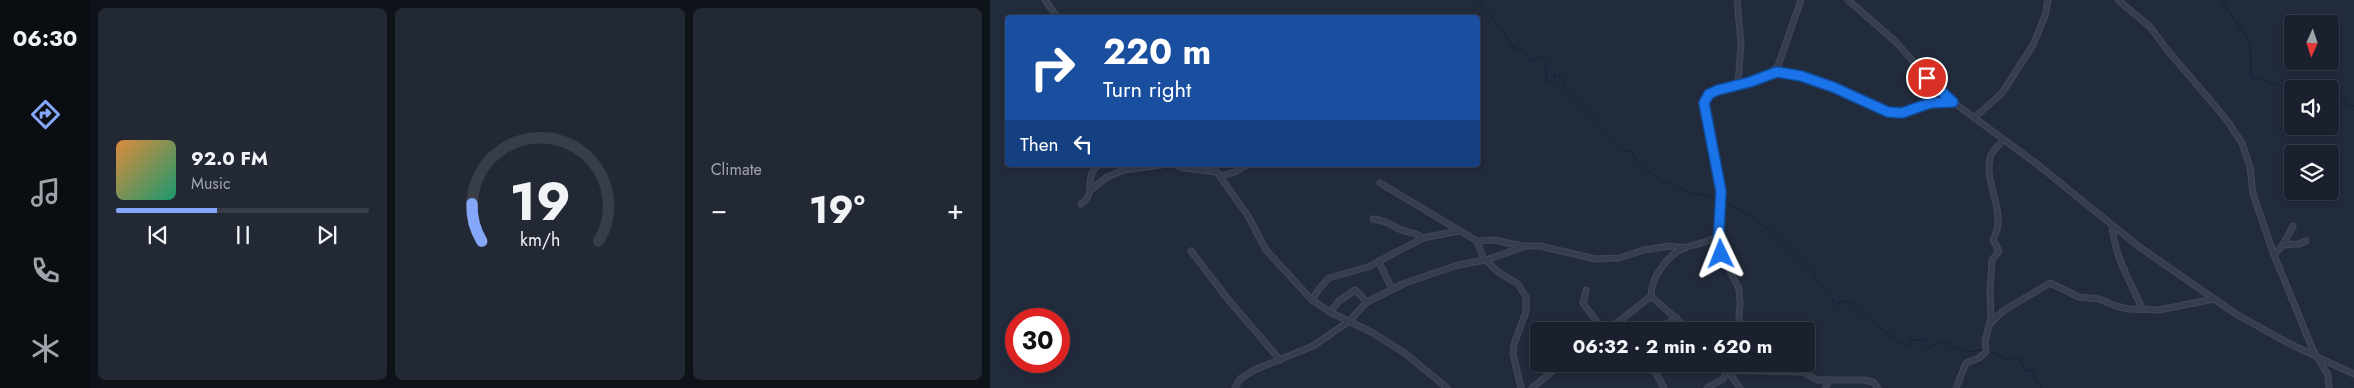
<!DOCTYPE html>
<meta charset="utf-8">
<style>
:root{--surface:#1a202d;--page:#232835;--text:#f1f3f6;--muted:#9fa3aa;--line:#383e49;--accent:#85a7f9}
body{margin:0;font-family:Jost,sans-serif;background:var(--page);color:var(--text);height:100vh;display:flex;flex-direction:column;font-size:19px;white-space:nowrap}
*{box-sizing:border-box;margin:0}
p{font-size:16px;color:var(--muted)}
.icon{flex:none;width:28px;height:28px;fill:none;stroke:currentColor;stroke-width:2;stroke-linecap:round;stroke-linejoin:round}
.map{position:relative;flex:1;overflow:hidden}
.side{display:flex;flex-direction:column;gap:8px;padding:8px;background:#0e1219;width:900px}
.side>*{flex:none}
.hud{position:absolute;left:15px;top:15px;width:475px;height:152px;border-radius:5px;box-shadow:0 2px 8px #0003,0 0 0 1px var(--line);background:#1a4fa0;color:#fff;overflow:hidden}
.needle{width:32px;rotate:183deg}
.controls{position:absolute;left:1294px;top:15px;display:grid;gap:10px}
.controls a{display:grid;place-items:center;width:55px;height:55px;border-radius:5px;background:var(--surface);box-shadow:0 2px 8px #0003,0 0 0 1px var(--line);font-size:25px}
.speed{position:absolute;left:15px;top:308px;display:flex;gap:10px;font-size:25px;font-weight:700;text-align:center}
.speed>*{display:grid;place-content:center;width:65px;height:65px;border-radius:50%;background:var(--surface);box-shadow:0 2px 8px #0003,0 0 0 1px var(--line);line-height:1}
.speed .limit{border:8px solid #d22;background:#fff;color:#111}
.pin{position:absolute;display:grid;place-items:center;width:42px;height:42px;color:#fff;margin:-21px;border:2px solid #fff;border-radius:50%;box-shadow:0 1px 5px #0007}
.me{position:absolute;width:55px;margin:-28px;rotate:358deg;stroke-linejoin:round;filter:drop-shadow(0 0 4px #0008)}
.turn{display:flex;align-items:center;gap:18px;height:105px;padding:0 15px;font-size:22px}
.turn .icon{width:65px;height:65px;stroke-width:2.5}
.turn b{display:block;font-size:35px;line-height:42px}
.then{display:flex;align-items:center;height:48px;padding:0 15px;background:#0003;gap:10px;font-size:19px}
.big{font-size:38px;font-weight:700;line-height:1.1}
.side .card{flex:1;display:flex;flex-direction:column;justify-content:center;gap:8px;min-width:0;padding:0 18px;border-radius:8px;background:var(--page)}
.side .dial{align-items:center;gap:0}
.dial svg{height:130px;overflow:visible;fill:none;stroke:var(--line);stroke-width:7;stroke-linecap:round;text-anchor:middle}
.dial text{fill:var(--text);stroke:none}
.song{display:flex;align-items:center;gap:15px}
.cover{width:60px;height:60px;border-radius:8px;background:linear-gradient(135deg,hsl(30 70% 55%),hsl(160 70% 35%))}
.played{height:5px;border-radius:2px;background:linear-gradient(90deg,var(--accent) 40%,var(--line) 40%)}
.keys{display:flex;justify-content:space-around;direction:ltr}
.heat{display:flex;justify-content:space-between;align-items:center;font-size:28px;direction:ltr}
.side .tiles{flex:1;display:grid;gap:8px;grid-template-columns:repeat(3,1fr)}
.trip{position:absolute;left:540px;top:322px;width:285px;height:50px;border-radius:5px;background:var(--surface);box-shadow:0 2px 8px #0003,0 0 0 1px var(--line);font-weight:700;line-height:50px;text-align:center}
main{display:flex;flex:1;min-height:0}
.menu{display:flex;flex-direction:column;width:90px;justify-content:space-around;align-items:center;background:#0a0d12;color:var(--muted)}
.menu .icon{width:35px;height:35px}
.menu .current{color:var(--accent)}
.menu b{font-size:22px;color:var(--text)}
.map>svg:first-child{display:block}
</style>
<main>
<nav class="menu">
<b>06:30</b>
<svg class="icon current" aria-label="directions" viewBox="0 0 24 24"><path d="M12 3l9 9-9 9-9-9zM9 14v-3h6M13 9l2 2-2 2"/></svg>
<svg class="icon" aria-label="music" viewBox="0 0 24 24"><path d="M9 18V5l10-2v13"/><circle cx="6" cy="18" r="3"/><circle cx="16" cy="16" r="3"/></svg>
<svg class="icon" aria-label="phone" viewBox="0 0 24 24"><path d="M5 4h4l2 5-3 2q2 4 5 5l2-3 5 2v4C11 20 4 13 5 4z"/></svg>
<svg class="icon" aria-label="climate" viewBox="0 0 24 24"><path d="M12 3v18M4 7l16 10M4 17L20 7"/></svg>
</nav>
<section class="side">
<div class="tiles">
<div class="card">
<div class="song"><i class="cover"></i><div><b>92.0 FM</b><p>Music</p></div></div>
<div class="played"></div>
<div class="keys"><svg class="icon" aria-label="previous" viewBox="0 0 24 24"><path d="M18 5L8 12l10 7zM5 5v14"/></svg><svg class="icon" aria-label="pause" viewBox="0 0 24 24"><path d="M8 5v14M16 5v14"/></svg><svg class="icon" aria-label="next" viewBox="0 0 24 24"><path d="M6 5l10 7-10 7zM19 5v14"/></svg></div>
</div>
<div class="card dial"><svg viewBox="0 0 100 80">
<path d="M14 69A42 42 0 1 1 86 69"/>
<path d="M14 69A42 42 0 0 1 8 46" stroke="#85a7f9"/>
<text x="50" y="56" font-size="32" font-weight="700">19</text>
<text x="50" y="72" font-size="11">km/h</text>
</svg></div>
<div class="card"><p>Climate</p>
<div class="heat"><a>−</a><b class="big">19°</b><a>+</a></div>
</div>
</div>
</section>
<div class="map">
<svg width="1364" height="388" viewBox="0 0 1364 388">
<rect width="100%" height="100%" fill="#222b3c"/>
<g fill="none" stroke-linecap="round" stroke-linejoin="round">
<g stroke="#15213a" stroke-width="1">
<path d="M488,0L514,32L523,47L534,51L540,62L549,57L556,62V78L559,83L564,82L565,75H569L575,88L633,150L642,152C659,182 696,192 728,199"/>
<polyline points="1231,0 1260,42 1261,77 1303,89"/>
<polyline points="1340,99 1364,106"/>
<path d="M732,200C766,217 797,242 821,272C829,281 834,291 843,299L844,305L853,301L860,302L881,321L913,345L919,346V341L937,339L936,346L939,347L953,342L958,343L961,347L981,352L995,349L1019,361L1023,358L1029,359L1035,370H1041L1051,388"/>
</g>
<defs>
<g id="minor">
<polyline points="55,0 68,18"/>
<polyline points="747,0 751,43 748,85"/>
<polyline points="858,0 905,41 952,94 1047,164 1148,246 1246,314 1298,343 1364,374"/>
<polyline points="1128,0 1160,27 1179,52 1236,119 1252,143 1260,167 1263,194 1284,255 1323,350 1338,375 1339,388"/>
<polyline points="782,74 793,73 823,80 864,96 898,112 912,113 940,103 961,102"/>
<polyline points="984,118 1012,93 1043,45 1055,16 1058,0"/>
<polyline points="186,165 193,168 227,172"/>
<polyline points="222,165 258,216 276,250 322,300 340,312 383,333 416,354 457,388"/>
<polyline points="231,176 245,172 257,165"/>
<polyline points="390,183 487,241 494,260"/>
<polyline points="102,189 117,177 134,170 171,165"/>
<path d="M91,204C109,190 92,180 108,165"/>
<path d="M383,219C394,220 400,224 409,229C418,233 425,232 433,238"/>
<path d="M1122,226C1125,257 1140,281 1152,308"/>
<polyline points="487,241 504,240 533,246"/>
<polyline points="1293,245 1303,226"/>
<polyline points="201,251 237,298 290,360"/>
<polyline points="1284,255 1293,245 1309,244 1316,241"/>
<polyline points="496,260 508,272 528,284 536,297 536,312 524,344 523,354 531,388"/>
<polyline points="389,262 402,289"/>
<polyline points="596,290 593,303 614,331"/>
<path d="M661,296C661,277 678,254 696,247C708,243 719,243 729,235"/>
<polyline points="322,300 329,289 339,278 378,267 433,238 469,231"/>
<polyline points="340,312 349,301 365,290 377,302"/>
<polyline points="1001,323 1013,311 1060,283 1089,297 1109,299 1126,306 1139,309 1169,310 1224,299"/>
<polyline points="617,331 661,296 700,331"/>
<polyline points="664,331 687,318"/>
<polyline points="748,331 750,303 749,289 728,247 731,191 715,111 715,98 728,90 771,79 788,66 811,0"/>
<polyline points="661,364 674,388"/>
<polyline points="733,364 750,388"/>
<polyline points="739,370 813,372 827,380 875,380 883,382 888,388"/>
<polyline points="245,388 250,379 264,370 323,346 358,322 377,302 415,283 468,265 496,260 536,246 550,246 605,259 629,258 654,250 680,246 695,248"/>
<polyline points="542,388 571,364"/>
<polyline points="717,388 733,379 740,364"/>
<polyline points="835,388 840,380"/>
<path d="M966,388L976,363L989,358L996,352L995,341L1001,318L1000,292L1002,260L1009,251L1003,240C1006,232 1009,227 1008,218C1008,198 994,176 1001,155C1003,150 1010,145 1013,139"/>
</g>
</defs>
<use href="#minor" stroke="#3f4655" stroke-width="7"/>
<use href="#minor" stroke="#363d4c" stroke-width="4.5"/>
</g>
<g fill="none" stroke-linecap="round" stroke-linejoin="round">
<defs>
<polyline id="route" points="731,254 728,247 731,191 714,103 719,94 728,90 760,82 787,72 811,76 843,87 898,112 912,113 940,103 963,102 937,78"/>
</defs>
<use href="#route" stroke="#114b97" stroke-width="12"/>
<use href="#route" stroke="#1a73e8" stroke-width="9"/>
</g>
</svg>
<div class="controls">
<a><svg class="needle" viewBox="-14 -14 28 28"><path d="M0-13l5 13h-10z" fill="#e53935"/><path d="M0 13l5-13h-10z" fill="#9fa3aa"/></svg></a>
<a><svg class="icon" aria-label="sound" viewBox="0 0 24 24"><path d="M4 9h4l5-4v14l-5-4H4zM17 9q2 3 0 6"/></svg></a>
<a><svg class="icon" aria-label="layers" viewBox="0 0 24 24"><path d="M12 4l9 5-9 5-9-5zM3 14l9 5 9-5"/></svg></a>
</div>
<div class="speed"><div class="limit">30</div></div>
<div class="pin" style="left:937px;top:78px;background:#d93025"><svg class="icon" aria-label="arrive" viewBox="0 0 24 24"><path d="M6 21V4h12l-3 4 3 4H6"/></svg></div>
<svg class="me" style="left:731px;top:254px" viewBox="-20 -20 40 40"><path d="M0-17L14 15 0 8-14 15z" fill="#1a73e8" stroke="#fff" stroke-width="4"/></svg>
<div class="trip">06:32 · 2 min · 620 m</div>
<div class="hud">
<div class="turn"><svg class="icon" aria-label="right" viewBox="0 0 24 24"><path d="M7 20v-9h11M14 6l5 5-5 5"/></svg><div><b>220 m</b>Turn right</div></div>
<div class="then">Then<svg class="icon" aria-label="left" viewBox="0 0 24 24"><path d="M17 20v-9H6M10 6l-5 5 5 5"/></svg></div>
</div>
</div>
</main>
